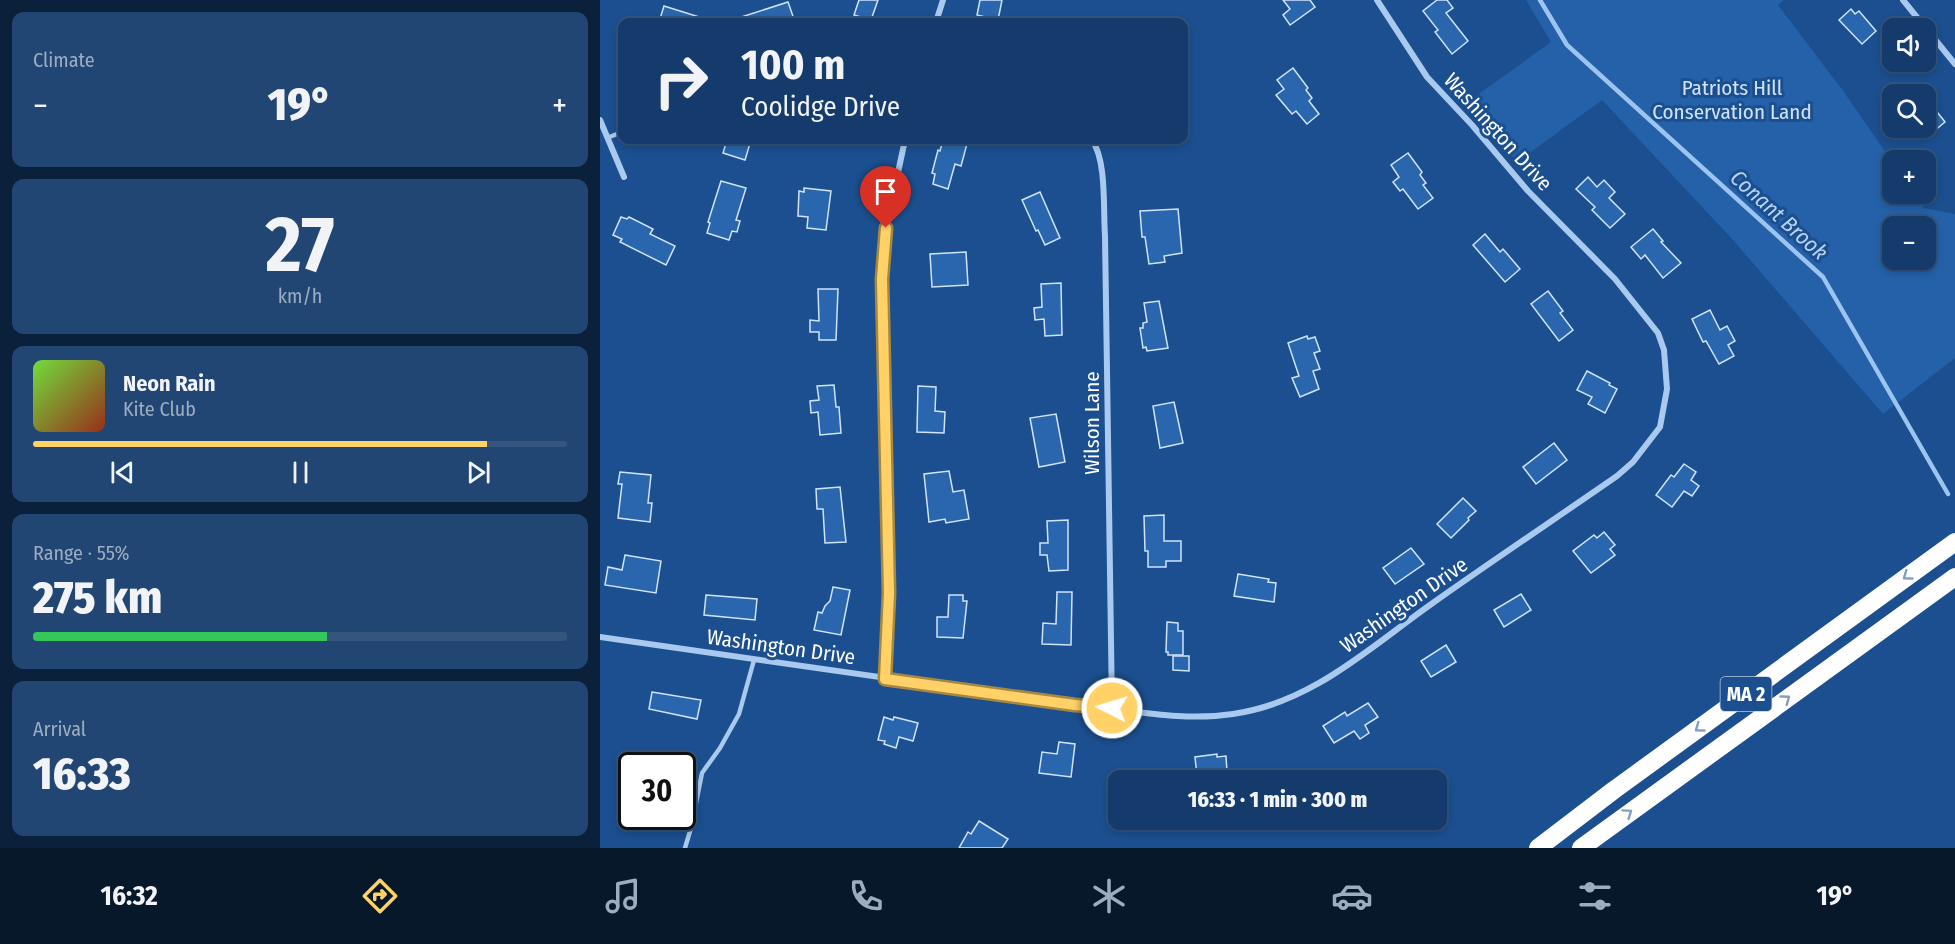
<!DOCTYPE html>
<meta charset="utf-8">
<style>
:root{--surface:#143b6b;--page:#214673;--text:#f1f3f6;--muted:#9dadc1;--line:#33557e;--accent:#ffd166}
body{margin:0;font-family:"Fira Sans Condensed",sans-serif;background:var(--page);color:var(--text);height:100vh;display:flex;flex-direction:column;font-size:22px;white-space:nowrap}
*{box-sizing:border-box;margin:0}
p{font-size:20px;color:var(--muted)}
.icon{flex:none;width:33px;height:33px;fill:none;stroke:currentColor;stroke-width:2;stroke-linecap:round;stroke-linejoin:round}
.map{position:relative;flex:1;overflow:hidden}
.panel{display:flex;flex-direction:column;gap:12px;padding:12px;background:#0b203b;width:600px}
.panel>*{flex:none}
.guide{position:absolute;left:18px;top:18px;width:570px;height:126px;border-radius:12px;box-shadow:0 3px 9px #0003,0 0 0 2px var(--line);background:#143b6b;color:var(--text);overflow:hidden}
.fabs{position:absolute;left:1282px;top:18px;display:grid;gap:12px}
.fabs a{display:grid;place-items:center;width:54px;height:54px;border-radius:12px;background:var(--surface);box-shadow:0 3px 9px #0003,0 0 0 2px var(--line);font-size:30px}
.speed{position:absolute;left:18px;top:752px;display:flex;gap:12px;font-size:30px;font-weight:700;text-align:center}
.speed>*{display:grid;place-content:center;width:78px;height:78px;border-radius:50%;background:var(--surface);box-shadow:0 3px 9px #0003,0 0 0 2px var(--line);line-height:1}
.speed .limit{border:3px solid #111;border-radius:9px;background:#fff;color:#111}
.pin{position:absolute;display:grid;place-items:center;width:51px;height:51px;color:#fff;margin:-62px -26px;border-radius:50% 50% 50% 0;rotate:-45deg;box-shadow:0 0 6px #0007}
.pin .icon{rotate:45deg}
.me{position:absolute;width:66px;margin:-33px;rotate:275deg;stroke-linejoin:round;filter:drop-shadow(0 0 4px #0008)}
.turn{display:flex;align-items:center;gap:21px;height:126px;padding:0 24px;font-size:27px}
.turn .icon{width:78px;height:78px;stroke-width:2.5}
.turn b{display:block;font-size:42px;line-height:51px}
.big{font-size:45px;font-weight:800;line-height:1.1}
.panel .card{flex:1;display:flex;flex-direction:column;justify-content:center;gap:9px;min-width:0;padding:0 21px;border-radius:12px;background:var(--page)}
.panel .dial{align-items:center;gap:0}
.dial b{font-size:78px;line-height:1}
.song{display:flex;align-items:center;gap:18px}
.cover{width:72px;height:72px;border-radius:9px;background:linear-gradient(135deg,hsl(100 70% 55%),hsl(10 70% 35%))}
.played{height:6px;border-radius:3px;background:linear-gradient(90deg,var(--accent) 85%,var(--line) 85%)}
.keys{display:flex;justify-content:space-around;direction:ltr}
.heat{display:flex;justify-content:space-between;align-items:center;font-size:33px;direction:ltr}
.charge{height:9px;border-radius:4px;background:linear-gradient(90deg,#34c759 55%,var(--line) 0)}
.trip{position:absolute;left:508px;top:770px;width:339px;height:60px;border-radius:12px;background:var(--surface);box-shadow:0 3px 9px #0003,0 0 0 2px var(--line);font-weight:800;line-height:60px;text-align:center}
.tab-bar{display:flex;height:96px;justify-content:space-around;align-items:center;background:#08182b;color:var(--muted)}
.tab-bar .icon{width:42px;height:42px}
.tab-bar .on{color:var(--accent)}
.tab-bar b{font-size:27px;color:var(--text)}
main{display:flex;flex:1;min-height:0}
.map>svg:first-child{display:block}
</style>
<main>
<section class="panel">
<div class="card"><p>Climate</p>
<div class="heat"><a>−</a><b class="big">19°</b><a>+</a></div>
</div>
<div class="card dial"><b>27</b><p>km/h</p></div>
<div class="card">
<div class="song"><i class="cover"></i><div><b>Neon Rain</b><p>Kite Club</p></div></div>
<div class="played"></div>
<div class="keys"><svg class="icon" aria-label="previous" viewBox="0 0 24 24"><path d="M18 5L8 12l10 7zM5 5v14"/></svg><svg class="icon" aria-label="pause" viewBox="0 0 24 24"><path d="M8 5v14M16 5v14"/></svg><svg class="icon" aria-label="next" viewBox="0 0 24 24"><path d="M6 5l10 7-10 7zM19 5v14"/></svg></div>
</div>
<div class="card"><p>Range · 55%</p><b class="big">275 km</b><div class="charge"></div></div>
<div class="card"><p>Arrival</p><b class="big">16:33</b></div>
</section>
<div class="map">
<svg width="1355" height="848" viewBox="0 0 1355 848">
<rect width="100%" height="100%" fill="#1b4f8f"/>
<path fill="#2461a8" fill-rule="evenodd" d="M926,0H1184L1178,5L1244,92L1293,163V194H1314L1324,208L1355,214V358L1283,414L1133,240L1002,100L917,162L865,104L951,42ZM1293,226H1326V260H1293Z"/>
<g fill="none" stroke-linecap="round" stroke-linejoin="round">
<polyline stroke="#9cc4f0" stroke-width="4.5" points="940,0 967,45 1223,277 1348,494"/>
</g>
<g fill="#2a66ad" stroke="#cfe3fa" stroke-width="1.5">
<polygon points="259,0 278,0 271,20 254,15"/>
<polygon points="380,0 402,0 398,20 377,15"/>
<polygon points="683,0 710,0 715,7 690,25 683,15 690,9"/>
<polygon points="837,0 847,0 853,8 846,13 868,41 852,54 835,32 838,30 823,11"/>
<polygon points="188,2 195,22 133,22 132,20"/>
<polygon points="64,6 109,20 109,22 59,22"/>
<polygon points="1251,9 1255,14 1259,11 1276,31 1262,44 1239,20"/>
<polygon points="693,68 708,88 706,90 712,98 709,101 719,114 707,124 696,111 692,114 676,95 684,89 677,80"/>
<polygon points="1326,98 1345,122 1333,132 1326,123"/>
<polygon points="127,140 151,140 145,160 123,153"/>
<polygon points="343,140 368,140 361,166 355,164 348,189 333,184 335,174 332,173 338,150 340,151"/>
<polygon points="808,153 822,172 820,175 826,183 823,185 833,198 818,209 803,189 800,191 793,182 799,177 791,165"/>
<polygon points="988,177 997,187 1004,180 1015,192 1009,198 1025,214 1010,228 992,210 995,207 976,189"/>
<polygon points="121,181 146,188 136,220 140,221 137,232 132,231 129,240 107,233 110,223 108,222"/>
<polygon points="204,188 231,191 226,230 207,228 208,217 198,216 199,191 204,192"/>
<polygon points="440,192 460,238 445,245 438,230 436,231 422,200"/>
<polygon points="578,209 582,253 564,256 565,262 549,264 545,237 542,237 540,211"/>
<polygon points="21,217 27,219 29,217 53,229 50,234 75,246 66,265 20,242 22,239 13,235"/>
<polygon points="1053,229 1063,241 1061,242 1081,263 1063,278 1045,255 1041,259 1031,247"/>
<polygon points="885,234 900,252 903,249 920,269 905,282 873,245"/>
<polygon points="366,252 368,285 332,287 330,254"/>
<polygon points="461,283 462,335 445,336 444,319 435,320 434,308 442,307 441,284"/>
<polygon points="218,289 238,289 236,340 219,340 219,332 210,332 210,320 219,321"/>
<polygon points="948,291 963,311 960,313 973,330 959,341 931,304"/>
<polygon points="559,301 568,348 547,351 546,347 543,348 540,328 543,328 543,323 547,322 544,303"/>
<polygon points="1110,310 1120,330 1127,326 1135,341 1128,345 1134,356 1119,364 1106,341 1103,342 1092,319"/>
<polygon points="707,336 708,339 715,337 720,351 714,353 720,369 713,371 719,389 700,397 692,378 699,376 688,343"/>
<polygon points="987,371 1010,383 1009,385 1017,389 1005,413 988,404 992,397 977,390"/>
<polygon points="234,385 236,407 239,407 241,433 220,435 218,412 211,413 210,401 219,400 217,386"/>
<polygon points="318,386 336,387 335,411 345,412 344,433 317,432"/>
<polygon points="574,402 583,443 560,448 553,406"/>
<polygon points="456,414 465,462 439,467 430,418"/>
<polygon points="954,443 967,460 936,484 923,467"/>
<polygon points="1084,464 1096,472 1091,480 1099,486 1092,496 1084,491 1072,507 1056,495 1071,475 1074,477"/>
<polygon points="349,471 353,492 364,490 369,519 346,523 345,519 329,522 324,474"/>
<polygon points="20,472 51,475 48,503 52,503 50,522 18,518 22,484 18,484"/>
<polygon points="240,487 246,542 225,543 223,509 217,509 216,489"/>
<polygon points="863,498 876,511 868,518 869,520 851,538 837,524"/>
<polygon points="564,515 564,541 581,541 581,561 566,561 566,567 548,567 548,551 545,551 544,516"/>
<polygon points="468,520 468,570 449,571 447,555 440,555 440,543 448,543 447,521"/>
<polygon points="1004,532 1015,545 1010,549 1015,555 991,573 973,551 994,535 997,538"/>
<polygon points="811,548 824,564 795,584 783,568"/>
<polygon points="25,555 61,561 56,593 5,585 8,567 22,570"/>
<polygon points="638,574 669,579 668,582 676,583 674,602 634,596"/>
<polygon points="233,587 250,590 241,635 214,630 218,612 222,613 225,606 230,601"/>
<polygon points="457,592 472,592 471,645 442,644 443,623 456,624"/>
<polygon points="921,594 931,610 904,627 894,610"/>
<polygon points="106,595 157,599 155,620 104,615"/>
<polygon points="349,595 363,595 363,601 367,601 363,638 337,637 337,617 348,617"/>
<polygon points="567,622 578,623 578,631 583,631 583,655 568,655 568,652 566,652"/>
<polygon points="846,645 856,662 831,677 821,661"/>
<polygon points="573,656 589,656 589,671 573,670"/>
<polygon points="52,692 101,700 97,719 49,709"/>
<polygon points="768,703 778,717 765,725 769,733 760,739 754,731 734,743 723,726 745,712 747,716"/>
<polygon points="284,717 293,720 294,717 318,723 313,741 299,737 296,748 284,744 285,741 278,740"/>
<polygon points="459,742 475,744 471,777 439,773 442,752 457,754"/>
<polygon points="617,754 617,757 626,756 627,772 621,773 621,780 600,780 600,775 597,776 595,757"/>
<polygon points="379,821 408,839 402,848 359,848 368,832 371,834"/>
</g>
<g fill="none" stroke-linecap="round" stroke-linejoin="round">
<g stroke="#a9c9ee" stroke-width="4.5">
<polyline points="7,138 22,132"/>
<polyline points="85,848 91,828 102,773 120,748 139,714 154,660"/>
</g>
<g stroke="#a9c9ee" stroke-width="6">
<polyline points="1303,0 1355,64"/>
<polyline points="336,22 343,0"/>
<polyline points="0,120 24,177"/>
<path d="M492,140C507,161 503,210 505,236L512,708"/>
<path d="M0,637L475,705C528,709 579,722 633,714C711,703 768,649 830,605C892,561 955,519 1017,476L1033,462L1060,427L1067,389L1064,350L1058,333L1015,279L928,191L872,125L827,77L777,0"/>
<polyline points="285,679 289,593 282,279 286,228 305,140"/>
</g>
<g stroke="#fff" stroke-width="18">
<polyline points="938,848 1014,790 1355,542"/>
<polyline points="981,848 1355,577"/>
</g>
</g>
<defs><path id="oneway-chevron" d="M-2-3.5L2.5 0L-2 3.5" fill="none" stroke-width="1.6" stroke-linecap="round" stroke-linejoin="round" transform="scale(1.5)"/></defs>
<g stroke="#829ec1">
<use href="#oneway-chevron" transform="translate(1307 576) rotate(144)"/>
<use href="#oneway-chevron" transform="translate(1186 699) rotate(-36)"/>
<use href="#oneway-chevron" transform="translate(1099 728) rotate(144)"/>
<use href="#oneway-chevron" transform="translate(1028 813) rotate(-35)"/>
</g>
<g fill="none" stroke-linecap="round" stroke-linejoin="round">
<defs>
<polyline id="route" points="286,228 282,279 289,593 285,679 475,705 512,708"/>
</defs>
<use href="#route" stroke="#a68842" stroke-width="15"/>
<use href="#route" stroke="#ffd166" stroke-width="10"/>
</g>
<g text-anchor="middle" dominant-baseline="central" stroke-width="6" stroke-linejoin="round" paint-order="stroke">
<rect fill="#1b4f8f" stroke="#bbcadd" stroke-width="1.5" x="1120.5" y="677" width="51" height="34" rx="4.5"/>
<g font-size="20" font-weight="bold" fill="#fff">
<text x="1146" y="694">MA 2</text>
</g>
<g font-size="21" fill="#cfe3fa" stroke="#1b4f8f">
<text x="1132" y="88">Patriots Hill<tspan x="1132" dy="24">Conservation Land</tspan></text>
</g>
<g font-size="21" fill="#fff" stroke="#1b4f8f">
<text transform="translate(898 132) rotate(48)">Washington Drive</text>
<text transform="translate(492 423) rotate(-90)">Wilson Lane</text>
<text transform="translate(804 605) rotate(-35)">Washington Drive</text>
<text transform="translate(181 647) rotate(8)">Washington Drive</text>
</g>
<g font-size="22" font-style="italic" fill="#b5d3f5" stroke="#1b4f8f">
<text transform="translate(1179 215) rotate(42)">Conant Brook</text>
</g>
</g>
</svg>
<div class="fabs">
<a><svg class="icon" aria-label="sound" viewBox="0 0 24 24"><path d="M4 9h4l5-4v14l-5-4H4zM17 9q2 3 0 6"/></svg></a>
<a><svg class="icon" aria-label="search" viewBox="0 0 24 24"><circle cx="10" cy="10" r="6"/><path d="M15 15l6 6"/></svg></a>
<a>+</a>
<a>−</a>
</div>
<div class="speed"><div class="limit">30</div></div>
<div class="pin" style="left:286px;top:228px;background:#d93025"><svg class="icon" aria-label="arrive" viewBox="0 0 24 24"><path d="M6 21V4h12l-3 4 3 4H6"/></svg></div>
<svg class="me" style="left:512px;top:708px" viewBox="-20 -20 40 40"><circle r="17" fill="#ffd166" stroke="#fff" stroke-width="3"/><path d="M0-11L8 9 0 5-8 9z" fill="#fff"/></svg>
<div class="trip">16:33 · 1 min · 300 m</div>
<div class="guide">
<div class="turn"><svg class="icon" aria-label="right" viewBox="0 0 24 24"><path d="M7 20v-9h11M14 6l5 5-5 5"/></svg><div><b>100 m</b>Coolidge Drive</div></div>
</div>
</div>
</main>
<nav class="tab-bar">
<b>16:32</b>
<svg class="icon on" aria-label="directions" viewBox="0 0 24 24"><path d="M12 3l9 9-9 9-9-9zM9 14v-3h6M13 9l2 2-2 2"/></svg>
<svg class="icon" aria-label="music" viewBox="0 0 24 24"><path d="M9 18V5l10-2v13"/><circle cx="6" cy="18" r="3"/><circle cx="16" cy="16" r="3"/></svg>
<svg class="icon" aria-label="phone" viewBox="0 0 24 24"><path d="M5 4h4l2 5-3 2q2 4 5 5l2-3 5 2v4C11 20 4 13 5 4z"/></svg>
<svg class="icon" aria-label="climate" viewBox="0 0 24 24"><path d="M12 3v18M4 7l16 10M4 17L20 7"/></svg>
<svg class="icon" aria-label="car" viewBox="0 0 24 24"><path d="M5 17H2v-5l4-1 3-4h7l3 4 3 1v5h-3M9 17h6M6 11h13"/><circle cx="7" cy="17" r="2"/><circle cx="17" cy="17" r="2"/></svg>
<svg class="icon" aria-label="filters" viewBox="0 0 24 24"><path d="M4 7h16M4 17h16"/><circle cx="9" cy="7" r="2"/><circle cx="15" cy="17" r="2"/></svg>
<b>19°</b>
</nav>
